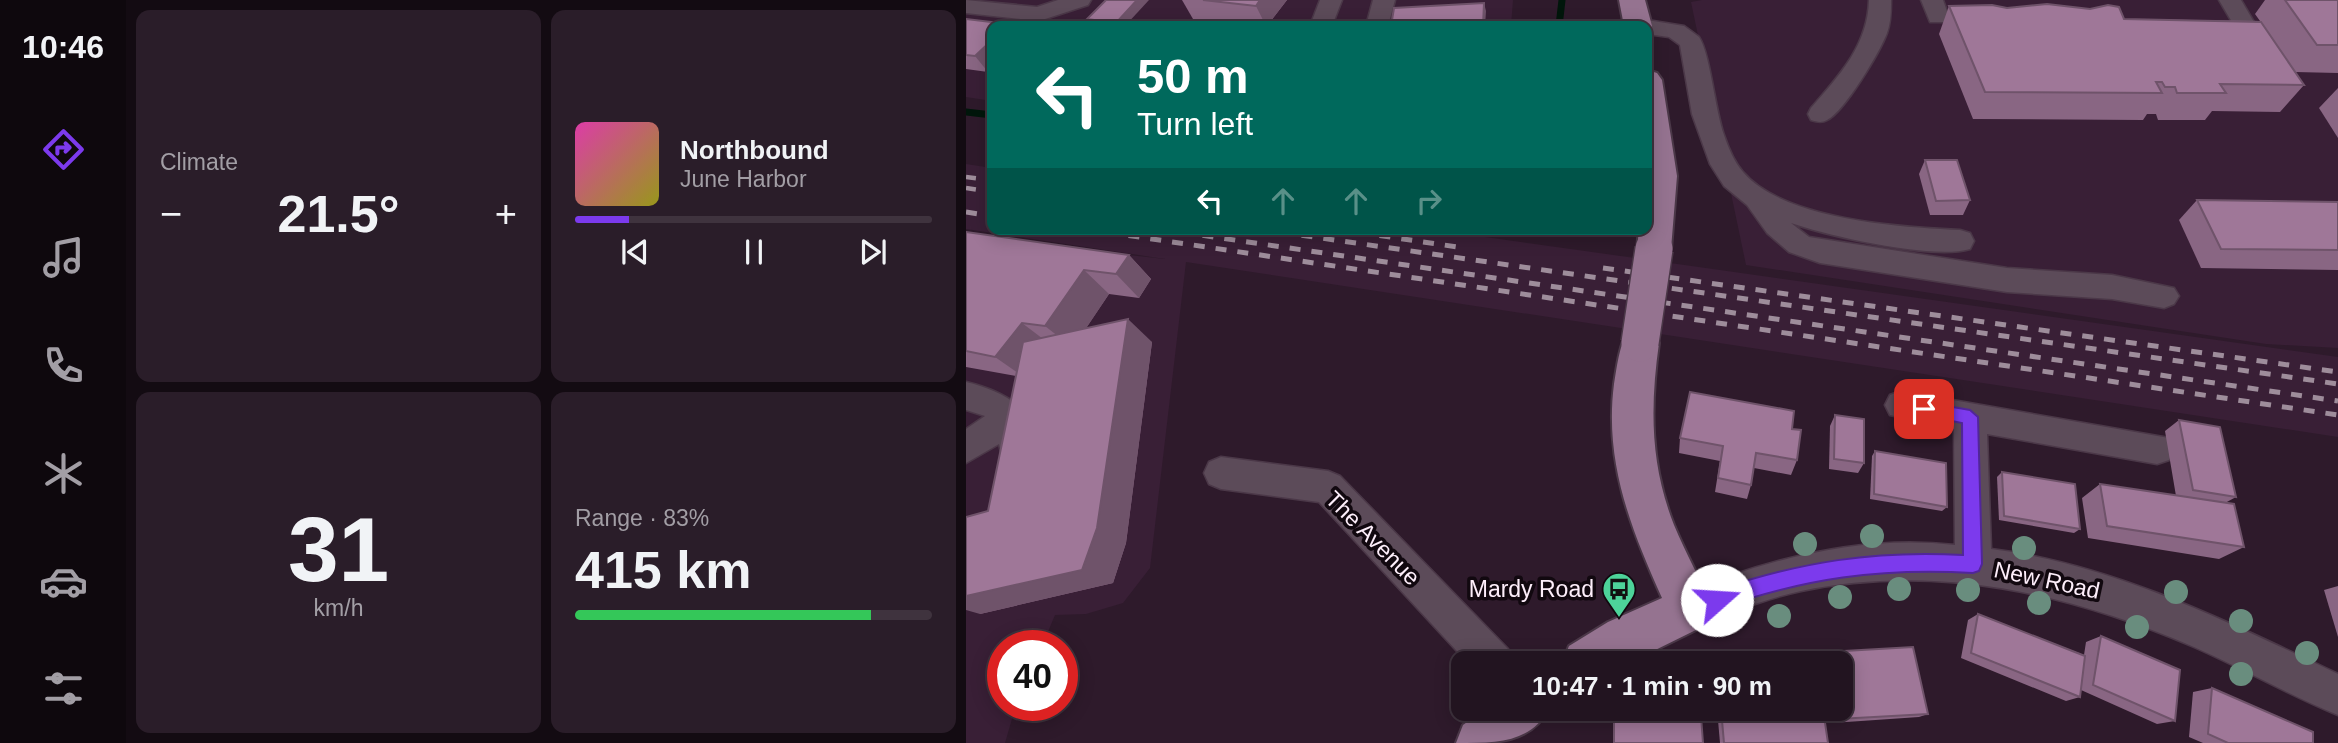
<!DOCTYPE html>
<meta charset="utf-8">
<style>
:root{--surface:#221420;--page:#2a1d29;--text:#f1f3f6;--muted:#a29ea5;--line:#3f333e;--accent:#7c3aed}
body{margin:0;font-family:Helvetica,sans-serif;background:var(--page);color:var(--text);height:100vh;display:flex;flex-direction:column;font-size:26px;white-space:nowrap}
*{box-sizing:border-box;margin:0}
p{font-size:23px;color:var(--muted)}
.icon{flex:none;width:38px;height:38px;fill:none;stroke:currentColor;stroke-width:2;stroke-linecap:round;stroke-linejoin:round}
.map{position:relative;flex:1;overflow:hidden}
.side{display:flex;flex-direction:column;gap:10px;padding:10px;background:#130b12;width:840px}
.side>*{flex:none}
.top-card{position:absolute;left:21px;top:21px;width:665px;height:214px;border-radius:14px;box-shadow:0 4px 18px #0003,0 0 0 2px var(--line);background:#00695c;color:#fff;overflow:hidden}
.speed{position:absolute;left:21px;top:630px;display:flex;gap:14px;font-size:35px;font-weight:700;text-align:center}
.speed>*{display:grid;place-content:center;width:91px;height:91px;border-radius:50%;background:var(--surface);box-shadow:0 4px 18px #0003,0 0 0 2px var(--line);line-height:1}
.speed .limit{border:10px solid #d22;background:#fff;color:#111}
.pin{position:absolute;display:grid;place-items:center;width:60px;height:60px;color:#fff;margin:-30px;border-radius:14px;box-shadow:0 4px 10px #0006}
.me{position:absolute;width:77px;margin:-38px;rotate:71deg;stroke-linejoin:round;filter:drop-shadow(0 0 5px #0008)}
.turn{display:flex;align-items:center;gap:24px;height:147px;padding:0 35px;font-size:32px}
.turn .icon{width:91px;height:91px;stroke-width:2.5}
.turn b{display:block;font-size:49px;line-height:60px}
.lanes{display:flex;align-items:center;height:66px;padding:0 35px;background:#0003;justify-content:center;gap:35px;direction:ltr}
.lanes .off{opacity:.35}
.big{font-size:52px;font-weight:700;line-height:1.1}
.side .card{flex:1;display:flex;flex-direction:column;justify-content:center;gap:10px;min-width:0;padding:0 24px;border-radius:14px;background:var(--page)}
.side .dial{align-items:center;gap:0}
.dial b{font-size:91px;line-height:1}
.song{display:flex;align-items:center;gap:21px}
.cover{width:84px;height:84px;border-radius:10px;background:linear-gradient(135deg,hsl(320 70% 55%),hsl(60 70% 35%))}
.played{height:7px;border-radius:4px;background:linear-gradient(90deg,var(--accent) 15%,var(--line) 15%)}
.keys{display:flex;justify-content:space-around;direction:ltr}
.heat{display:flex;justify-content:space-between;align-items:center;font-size:38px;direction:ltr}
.charge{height:10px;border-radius:5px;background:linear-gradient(90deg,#34c759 83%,var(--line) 0)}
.side .tiles{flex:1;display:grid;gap:10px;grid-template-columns:repeat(2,1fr)}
.trip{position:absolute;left:485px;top:651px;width:402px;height:70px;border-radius:14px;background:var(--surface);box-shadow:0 4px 18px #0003,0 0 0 2px var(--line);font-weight:700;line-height:70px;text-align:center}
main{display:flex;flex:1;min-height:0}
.tabs{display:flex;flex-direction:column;width:126px;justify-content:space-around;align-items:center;background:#0e080d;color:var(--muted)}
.tabs .icon{width:49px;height:49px}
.tabs .selected{color:var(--accent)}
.tabs b{font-size:32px;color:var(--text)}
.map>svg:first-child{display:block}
</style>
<main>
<nav class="tabs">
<b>10:46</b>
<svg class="icon selected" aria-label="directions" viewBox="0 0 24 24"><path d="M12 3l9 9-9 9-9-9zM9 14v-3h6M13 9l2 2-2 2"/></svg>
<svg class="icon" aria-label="music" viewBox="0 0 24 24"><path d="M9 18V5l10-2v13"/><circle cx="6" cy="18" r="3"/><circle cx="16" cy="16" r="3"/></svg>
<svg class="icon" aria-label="phone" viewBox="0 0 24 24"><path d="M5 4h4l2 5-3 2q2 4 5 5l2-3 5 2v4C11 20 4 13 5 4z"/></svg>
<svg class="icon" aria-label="climate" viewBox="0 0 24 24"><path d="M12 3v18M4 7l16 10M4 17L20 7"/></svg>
<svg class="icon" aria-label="car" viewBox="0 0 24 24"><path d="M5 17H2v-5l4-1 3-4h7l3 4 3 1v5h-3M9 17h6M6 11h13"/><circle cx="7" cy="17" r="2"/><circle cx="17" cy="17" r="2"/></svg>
<svg class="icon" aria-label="filters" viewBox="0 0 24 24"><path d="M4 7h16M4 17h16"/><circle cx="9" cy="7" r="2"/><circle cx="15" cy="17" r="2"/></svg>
</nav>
<section class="side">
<div class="tiles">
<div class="card"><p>Climate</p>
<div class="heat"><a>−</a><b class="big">21.5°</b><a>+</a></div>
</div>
<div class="card">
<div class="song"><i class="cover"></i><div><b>Northbound</b><p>June Harbor</p></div></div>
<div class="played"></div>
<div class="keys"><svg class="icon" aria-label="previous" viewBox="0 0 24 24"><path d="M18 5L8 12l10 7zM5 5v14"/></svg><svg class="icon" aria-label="pause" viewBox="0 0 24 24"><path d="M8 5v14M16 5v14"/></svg><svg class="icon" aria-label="next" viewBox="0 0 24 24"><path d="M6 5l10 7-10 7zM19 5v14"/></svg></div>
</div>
<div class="card dial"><b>31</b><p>km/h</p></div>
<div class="card"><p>Range · 83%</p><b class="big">415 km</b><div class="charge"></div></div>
</div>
</section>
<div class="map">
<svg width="1372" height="743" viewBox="0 0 1372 743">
<rect width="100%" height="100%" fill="#2e1a2b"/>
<g fill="#391f36">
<polygon points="0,0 547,0 545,26 26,26 26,101 0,97"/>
<polygon points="736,0 1372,0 1372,348 1300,344 780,265 725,2"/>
<polygon points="0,164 26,168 26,229 463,229 1372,357 1372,437 220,262 184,568 157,603 120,614 89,615 76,646 37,646 37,705 50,705 39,743 0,743 0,237 199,259 0,229"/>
</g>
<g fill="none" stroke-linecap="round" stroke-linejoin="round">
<g stroke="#00160b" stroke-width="7">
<polyline points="593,26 596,0"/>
<polyline points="0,112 26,115"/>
</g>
<defs>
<g id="minor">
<polygon points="0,0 71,7 92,0 125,0 122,5 73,21 0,13"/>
<polygon points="354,0 376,0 366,26 344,26"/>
<polygon points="407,0 429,0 422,26 400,26"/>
<path d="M903,0H925C925,11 925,22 921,33C914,52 878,112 861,120C856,123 851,122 845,120L842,114L845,108C873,76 902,45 903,0Z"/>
<polygon points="955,0 977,0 983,17 980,22 964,22"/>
<polygon points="1253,0 1275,0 1295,34 1292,39 1276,39"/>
<path d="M681,20L718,26L733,37C744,53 749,110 758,135C762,147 768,162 777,172C818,220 934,227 994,230L1004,233L1008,241L1004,249C967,260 863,236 825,223L843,237L1041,268L1146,275L1208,288L1213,296L1208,304L1198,308L1146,299L1041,292L854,263L823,252L801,233L781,205L758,186L744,164L726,114L714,45L703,37L681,34V26H670Z"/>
<path d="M0,382C41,392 85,415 62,465L50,469L38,465L33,444L0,463V429L19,416L0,410Z"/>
<path d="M935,391L1203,438L1208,449L1203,460L1191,464L1021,434L1025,549C1147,564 1262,622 1372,674V715C1323,695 1276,668 1228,647C1102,593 971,563 835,591C797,599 760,615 724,628L711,622L705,609L711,596C797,560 895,534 989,545L988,429L924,415L919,405L924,395Z"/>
<polygon points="255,457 362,471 374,476 542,649 547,663 502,663 353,502 255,489 243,484 238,473 243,462"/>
</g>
<g id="major">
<polygon points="653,0 679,0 686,26 682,32 681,26 658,26"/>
<polygon points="681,70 691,73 696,80 711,176 705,249 700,258 688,262 676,258 671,249 673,229 681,229"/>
<path d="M674,327L687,332L693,343C684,407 684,464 708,525C720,554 735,580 747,609L740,625L663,663H596L603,646L642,622L696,598C665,529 638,462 648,384C651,366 653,348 661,332Z"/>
<path d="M519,709H583C564,743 532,743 490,743L497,725Z"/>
</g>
</defs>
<use href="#minor" stroke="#4b3848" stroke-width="3"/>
<use href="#major" stroke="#4b3848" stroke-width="4"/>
<use href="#minor" fill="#5c4b59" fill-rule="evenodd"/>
<use href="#major" fill="#957390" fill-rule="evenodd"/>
<g stroke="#9e8d9b" stroke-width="4.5" stroke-dasharray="10 10" stroke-linecap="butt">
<polyline points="0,177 26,180"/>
<polyline points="0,188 26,192"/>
</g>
<g stroke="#9e8d9b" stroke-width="5" stroke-dasharray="11 11" stroke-linecap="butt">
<polyline points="0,212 26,216"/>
<polyline points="119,229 1372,415"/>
<polyline points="193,229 1372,401"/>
<polyline points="292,229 1372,384"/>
<polyline points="370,229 498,248"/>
<polyline points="637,268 1372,372"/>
</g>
<defs>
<polyline id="major-bridge" points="674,343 688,249"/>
</defs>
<use href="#major-bridge" stroke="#4b3848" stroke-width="40" stroke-linecap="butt"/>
<use href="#major-bridge" stroke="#957390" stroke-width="37"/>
</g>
<g fill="#698d7e">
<circle cx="906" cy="536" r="12"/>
<circle cx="839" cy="544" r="12"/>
<circle cx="1058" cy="548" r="12"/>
<circle cx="933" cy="589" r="12"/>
<circle cx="1002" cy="590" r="12"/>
<circle cx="1210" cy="592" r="12"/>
<circle cx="874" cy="597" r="12"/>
<circle cx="1073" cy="603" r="12"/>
<circle cx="813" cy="616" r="12"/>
<circle cx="1275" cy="621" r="12"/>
<circle cx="1171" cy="627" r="12"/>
<circle cx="1341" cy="653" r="12"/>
<circle cx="1275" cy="674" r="12"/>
</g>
<g fill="#896683">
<polygon points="140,0 159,26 127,26 121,19"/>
<polygon points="216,0 321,0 301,26 289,26 227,19"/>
<polygon points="1299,0 1372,0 1372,73 1329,72 1338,85 1314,112 1246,111 1239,120 1192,120 1190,114 1181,114 1177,120 1007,119 973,34 983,6 1041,8 1158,19 1294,21 1289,14"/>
<polygon points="0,19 42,24 44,26 26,26 26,68 22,72 0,69"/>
<polygon points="1372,88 1372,138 1353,108"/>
<polygon points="959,160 1004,200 997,215 964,215 953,174"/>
<polygon points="1231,200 1372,202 1372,270 1235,268 1213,220"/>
<polygon points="0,232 163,255 185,279 173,298 143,294 120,328 186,342 160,543 147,583 14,614 22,511 50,376 0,367"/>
<polygon points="869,415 898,463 892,473 863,469 864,426"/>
<polygon points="1213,420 1270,497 1259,503 1278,547 1253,559 1122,538 1116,498 1134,484 1210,496 1199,431"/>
<polygon points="826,429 831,460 825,475 788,468 785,485 781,499 749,492 754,461 713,453 714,438"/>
<polygon points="909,451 981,507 976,511 904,499 906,456"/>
<polygon points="1036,472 1114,529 1108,533 1033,520 1031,477"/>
<polygon points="1372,586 1372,637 1358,590"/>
<polygon points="1012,614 1118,655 1120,642 1135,636 1209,721 1191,724 1115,690 1114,697 1100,701 995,658 1002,620"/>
<polygon points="861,652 962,714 953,717 866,723 864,709 875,709 875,663 857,663 856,657"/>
<polygon points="1246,688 1347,743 1237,743 1223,737 1227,692"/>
<polygon points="751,709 857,709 862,743 754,743"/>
</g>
<g fill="#6f536a">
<polygon points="171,0 183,0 159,26 152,26 150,23"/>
<polygon points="294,0 321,0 301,26 300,26 290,6"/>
<polygon points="518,3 520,11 519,26 517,26"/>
<polygon points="26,40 26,68 22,72 9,56"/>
<polygon points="163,255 185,279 173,298 150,274"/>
<polygon points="118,270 143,294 107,348 79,326"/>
<polygon points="162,319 186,342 160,543 147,583 14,614 0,610 0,596"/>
<polygon points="56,323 85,345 59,378 29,357"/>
</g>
<g fill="#9f7798" stroke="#6f536a" stroke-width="2">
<polygon points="140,0 171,0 150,23 121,19"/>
<polygon points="237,0 294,0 290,6"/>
<polygon points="1319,0 1372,0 1372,45 1351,45"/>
<polygon points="518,3 517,26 425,26 428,8"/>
<polygon points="1081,4 1124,9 1142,5 1153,7 1158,19 1295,22 1338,85 1254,84 1260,93 1211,93 1209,87 1199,87 1196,82 1190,82 1196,93 1019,92 983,6 1026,5 1041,8"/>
<polygon points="0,19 42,24 40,26 26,26 26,40 9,56 0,55"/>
<polygon points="959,160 991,160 1004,200 970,201"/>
<polygon points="1231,200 1372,202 1372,250 1255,249"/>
<polygon points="0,232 163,255 150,274 118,270 79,326 56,323 29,357 0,351"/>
<polygon points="162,319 131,528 116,570 0,596 0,517 22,511 57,342"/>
<polygon points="724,392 828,411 826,429 835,430 831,460 790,453 785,485 752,478 757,446 714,438"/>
<polygon points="869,415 898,419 898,463 868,459"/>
<polygon points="1213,420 1254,427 1270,497 1227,490"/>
<polygon points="909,451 980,463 981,507 908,494"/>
<polygon points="1036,472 1109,484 1114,529 1038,516"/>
<polygon points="1134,484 1268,504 1278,547 1141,526"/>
<polygon points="1012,614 1119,656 1114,697 1005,653"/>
<polygon points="1135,636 1214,670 1209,721 1127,685"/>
<polygon points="947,647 962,714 872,719 871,709 875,709 875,663 863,663 861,652"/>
<polygon points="1246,688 1347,732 1347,743 1262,743 1242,734"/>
<polygon points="755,709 857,709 862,743 758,743"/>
<polygon points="735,716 737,743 648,743 648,721"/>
</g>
<path fill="#7c3aed" stroke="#51269a" stroke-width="2" d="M958,402L1004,410L1012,417L1016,564L1013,571L1007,573C912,568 840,578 751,609L744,606L741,600L744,593L751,590C834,562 909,550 997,555L996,423L952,414V404Z"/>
<defs>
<symbol id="bus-pin" viewBox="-11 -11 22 30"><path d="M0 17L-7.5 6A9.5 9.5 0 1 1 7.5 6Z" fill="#4dd39a" stroke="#11080f"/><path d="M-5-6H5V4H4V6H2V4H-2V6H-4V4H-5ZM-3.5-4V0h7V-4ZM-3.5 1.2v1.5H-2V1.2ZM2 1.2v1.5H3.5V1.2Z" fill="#111"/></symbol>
</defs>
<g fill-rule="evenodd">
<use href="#bus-pin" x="634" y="570" width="38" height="52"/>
</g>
<g text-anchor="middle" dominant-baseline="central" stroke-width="7" stroke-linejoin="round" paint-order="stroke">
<g font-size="23" fill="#fdeefa" stroke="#11080f">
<text transform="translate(407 538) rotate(45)">The Avenue</text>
<text transform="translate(1081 580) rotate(12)">New Road</text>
</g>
<g font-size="23" fill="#fdeefa" stroke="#11080f" text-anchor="end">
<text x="628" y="589">Mardy Road</text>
</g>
</g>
</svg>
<div class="speed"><div class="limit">40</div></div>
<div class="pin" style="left:958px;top:409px;background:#d93025"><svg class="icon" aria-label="arrive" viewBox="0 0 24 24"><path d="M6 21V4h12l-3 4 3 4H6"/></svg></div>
<svg class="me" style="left:751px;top:600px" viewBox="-20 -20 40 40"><circle r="19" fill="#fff"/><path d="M0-13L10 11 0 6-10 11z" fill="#7c3aed"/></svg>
<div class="trip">10:47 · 1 min · 90 m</div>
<div class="top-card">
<div class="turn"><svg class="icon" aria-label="left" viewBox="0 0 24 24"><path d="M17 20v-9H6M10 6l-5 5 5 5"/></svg><div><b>50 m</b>Turn left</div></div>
<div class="lanes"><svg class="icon" aria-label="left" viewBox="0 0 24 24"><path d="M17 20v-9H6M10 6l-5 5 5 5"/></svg><svg class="icon off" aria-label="ahead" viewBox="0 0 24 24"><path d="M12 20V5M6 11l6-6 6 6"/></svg><svg class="icon off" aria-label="ahead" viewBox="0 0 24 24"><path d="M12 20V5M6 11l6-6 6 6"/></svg><svg class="icon off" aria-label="right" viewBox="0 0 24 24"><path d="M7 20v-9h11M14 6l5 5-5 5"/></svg></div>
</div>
</div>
</main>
